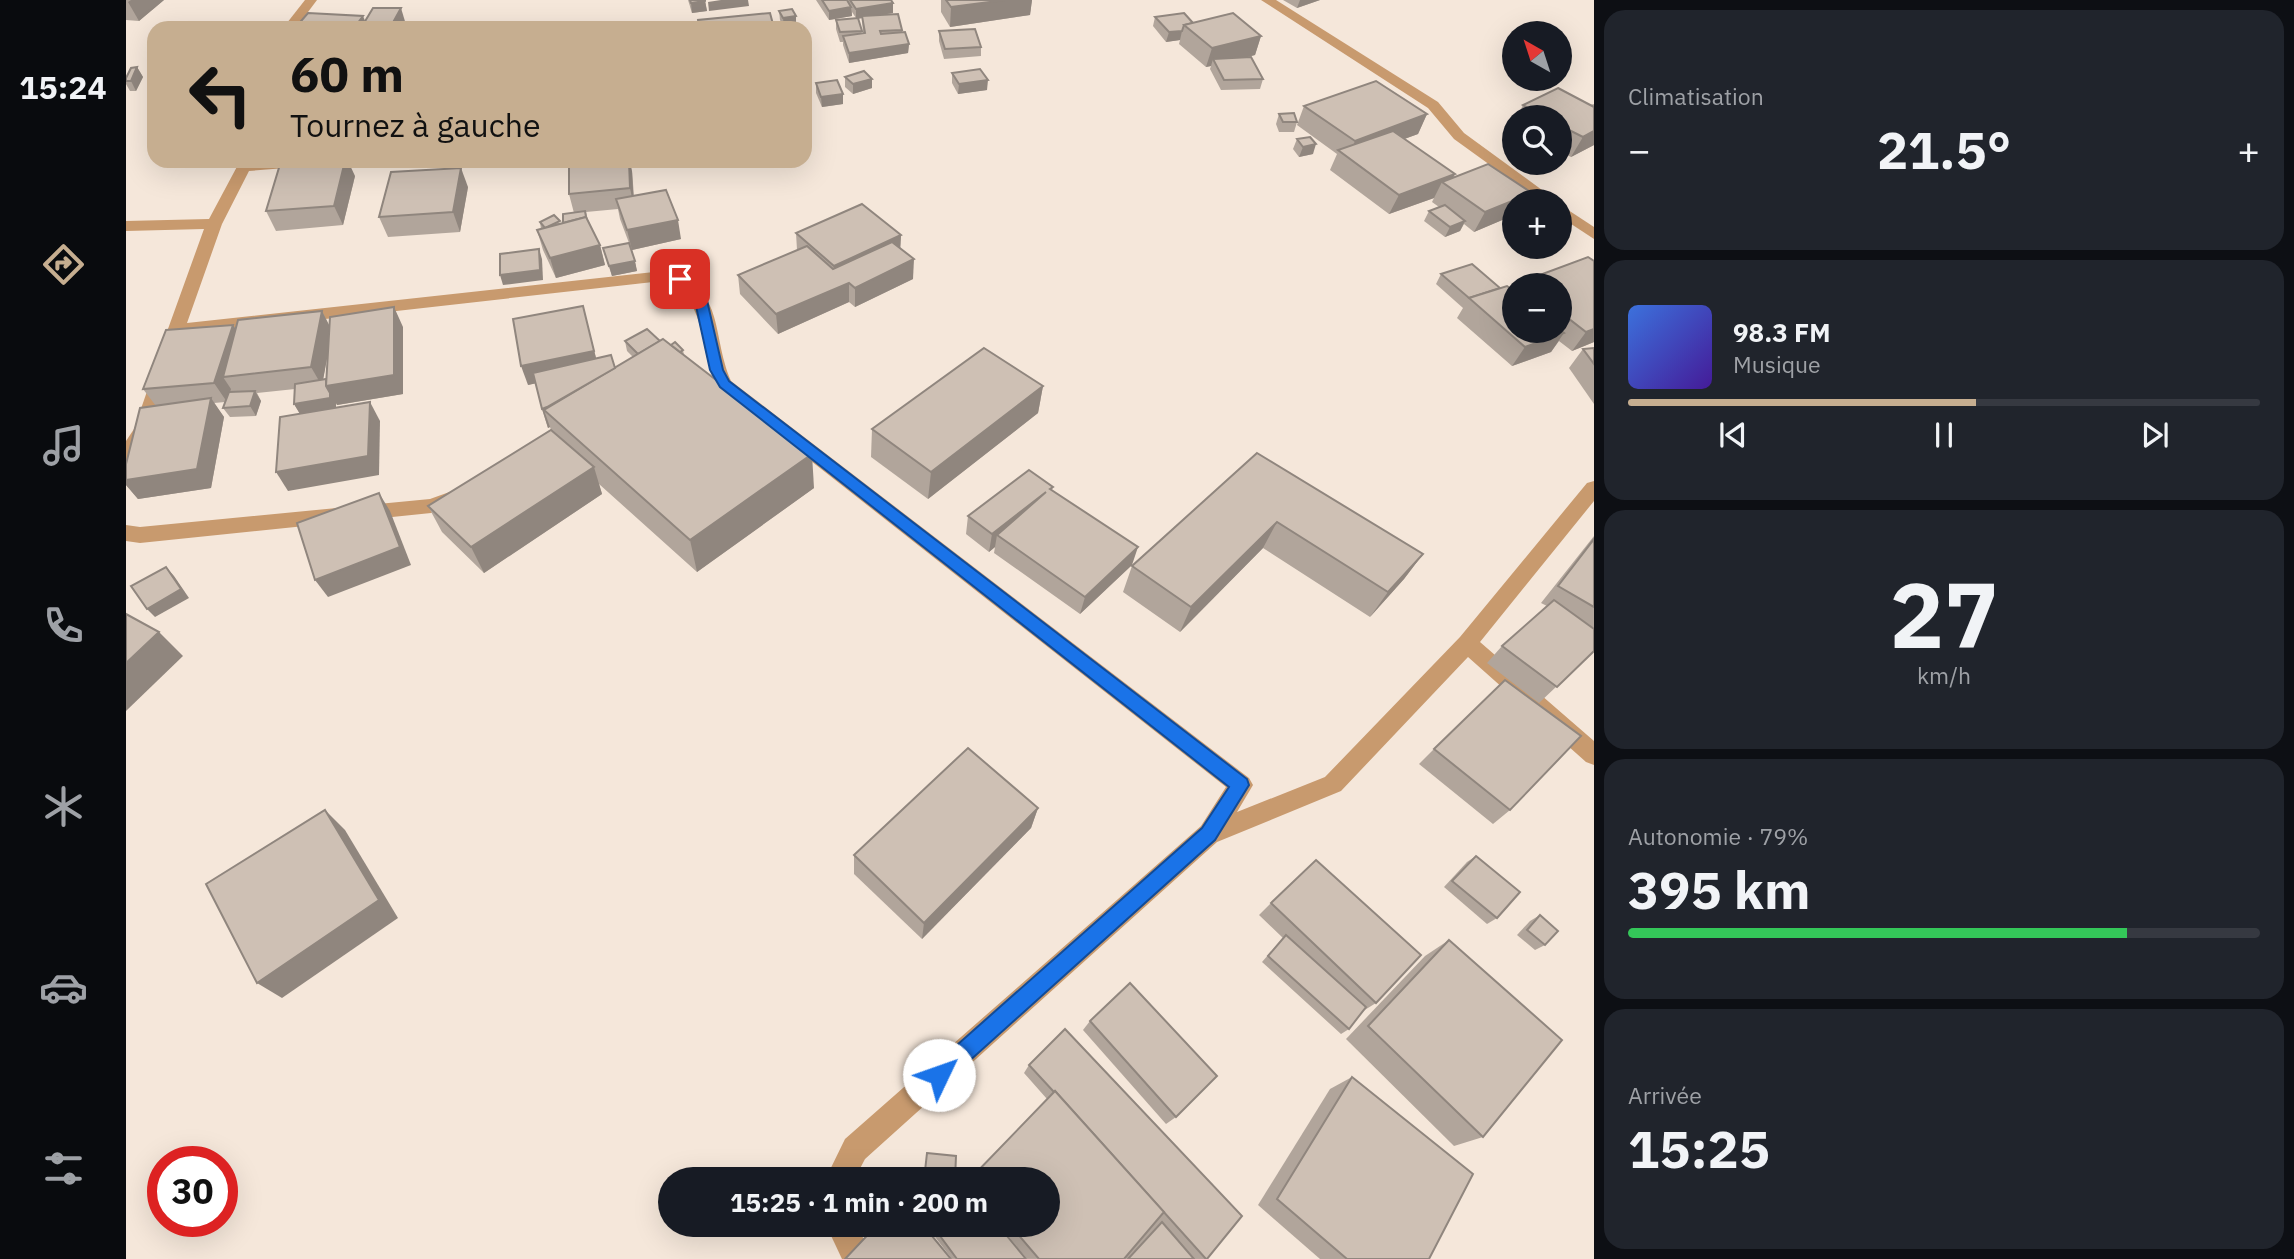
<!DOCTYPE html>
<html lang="fr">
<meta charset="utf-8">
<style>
:root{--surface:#171b24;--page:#20242c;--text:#f1f3f6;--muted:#9ea1a6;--line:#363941;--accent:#c6ae90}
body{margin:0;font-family:"IBM Plex Sans",sans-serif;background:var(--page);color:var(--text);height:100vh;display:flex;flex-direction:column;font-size:26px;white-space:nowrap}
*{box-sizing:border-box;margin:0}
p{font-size:23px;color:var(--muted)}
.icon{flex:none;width:38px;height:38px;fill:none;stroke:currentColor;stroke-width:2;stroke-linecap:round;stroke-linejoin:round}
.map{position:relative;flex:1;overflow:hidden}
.details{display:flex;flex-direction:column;gap:10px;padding:10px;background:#0d0f14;width:700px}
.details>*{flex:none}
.top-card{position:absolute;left:21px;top:21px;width:665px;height:147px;border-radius:21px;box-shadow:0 7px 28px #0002;background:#c6ae90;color:#111;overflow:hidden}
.needle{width:46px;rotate:321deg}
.tools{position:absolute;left:1376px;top:21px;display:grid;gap:14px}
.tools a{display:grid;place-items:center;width:70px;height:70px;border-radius:50%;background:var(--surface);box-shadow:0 7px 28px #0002;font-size:35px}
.speed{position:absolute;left:21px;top:1146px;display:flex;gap:14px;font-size:35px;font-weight:700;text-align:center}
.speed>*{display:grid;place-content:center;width:91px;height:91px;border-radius:50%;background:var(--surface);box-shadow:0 7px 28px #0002;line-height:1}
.speed .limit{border:10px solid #d22;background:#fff;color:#111}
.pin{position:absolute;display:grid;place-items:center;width:60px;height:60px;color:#fff;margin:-30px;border-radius:14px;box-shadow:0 4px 10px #0006}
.me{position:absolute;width:77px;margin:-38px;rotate:48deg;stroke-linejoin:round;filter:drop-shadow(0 0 5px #0008)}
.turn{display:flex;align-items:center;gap:24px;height:147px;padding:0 28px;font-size:32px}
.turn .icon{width:91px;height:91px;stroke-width:2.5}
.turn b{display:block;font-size:49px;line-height:60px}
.big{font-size:52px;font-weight:700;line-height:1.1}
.details .widget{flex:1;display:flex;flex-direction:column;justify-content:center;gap:10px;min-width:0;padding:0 24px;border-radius:21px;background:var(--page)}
.details .dial{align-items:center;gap:0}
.dial b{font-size:91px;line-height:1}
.song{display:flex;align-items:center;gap:21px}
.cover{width:84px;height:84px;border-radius:10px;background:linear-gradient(135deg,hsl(220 70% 55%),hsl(260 70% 35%))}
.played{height:7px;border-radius:4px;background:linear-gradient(90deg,var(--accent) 55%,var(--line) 55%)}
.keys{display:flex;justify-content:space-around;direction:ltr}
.heat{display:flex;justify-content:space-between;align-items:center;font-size:38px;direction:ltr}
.charge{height:10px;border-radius:5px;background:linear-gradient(90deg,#34c759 79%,var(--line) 0)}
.trip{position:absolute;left:532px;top:1167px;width:402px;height:70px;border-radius:35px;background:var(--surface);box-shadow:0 7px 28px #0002;font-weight:700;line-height:70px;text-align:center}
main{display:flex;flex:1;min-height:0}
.tab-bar{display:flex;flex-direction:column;width:126px;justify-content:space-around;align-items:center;background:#090b0e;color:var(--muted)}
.tab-bar .icon{width:49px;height:49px}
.tab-bar .active{color:var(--accent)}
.tab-bar b{font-size:32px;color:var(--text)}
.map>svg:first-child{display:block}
</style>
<main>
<nav class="tab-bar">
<b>15:24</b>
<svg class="icon active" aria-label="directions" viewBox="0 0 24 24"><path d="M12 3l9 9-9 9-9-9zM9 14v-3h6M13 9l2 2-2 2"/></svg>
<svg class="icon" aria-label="music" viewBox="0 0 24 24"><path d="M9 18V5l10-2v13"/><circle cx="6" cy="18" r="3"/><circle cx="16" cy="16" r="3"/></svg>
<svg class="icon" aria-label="phone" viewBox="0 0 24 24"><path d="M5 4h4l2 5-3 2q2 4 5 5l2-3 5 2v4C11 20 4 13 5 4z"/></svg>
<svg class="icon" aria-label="climate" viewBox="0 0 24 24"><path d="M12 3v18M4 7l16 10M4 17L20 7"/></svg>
<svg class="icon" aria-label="car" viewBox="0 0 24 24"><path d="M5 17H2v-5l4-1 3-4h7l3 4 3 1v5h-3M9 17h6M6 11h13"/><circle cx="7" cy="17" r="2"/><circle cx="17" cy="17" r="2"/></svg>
<svg class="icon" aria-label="filters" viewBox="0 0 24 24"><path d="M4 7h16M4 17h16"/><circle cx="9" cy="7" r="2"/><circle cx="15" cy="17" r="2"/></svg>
</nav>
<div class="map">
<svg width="1468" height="1259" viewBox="0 0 1468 1259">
<rect width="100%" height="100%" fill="#f5e7da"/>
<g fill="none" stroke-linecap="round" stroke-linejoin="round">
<g fill="#c89a6e" fill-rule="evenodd">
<polygon points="179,0 191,0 170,28 157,28"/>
<polygon points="1135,0 1150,0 1312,102 1338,133 1431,201 1414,201 1328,139 1302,108"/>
<path d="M114,161H204L197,165L123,171L96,224L61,323L537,271C601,288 584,331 605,381L1123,778L1127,785L1111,812L1199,777L1334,637L1461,483L1468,481V501L1354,642L1468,741V765L1460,762L1342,657L1215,791L1091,842L739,1159L728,1180H699L719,1139L1075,826L1100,787L592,388C571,352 584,296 536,281L57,335L53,344H41L38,340L78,229L0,231V221L83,219Z"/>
<polygon points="1433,204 1468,227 1468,239 1433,216"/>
<path d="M36,368L45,374C37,397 24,454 0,462V441L8,429L27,374Z"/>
<polygon points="329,490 339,497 336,502 305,513 14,543 0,541 0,525 14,527 304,499"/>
<polygon points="700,1225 731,1225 747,1259 716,1259"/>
</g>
</g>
<g fill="#b1a59b" fill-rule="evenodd">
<polygon points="0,0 38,0 13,21 0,20"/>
<polygon points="562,0 579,0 581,11 566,13"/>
<path d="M690,0H765L767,13L753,15L776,30V33L783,44L782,53L723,63L717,45V42H714L710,29V20L730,18L726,12V16L703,20ZM736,18L737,33L736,34L732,19Z"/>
<polygon points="815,0 906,0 904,15 824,27 815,12"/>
<polygon points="1157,0 1194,0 1171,8"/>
<polygon points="653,11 670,16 670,26 658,28 654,20"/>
<polygon points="1029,17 1067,23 1135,36 1129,55 1121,57 1137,79 1134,89 1095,90 1084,69 1085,66 1080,67 1053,44 1054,40 1040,42 1027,26"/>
<polygon points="813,31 855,47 855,56 818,59 813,41"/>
<polygon points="11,67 17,77 10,91 4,91 0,84 0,78"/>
<polygon points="826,73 861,90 832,94 826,83"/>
<polygon points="719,77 746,88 727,94 719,87"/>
<polygon points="690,83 717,104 696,107 690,93"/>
<polygon points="1468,104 1468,145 1445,157 1433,151 1433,117 1391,117 1397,105 1464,105"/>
<polygon points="1178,106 1301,114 1292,134 1278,139 1329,174 1327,178 1406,193 1401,201 1388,201 1388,215 1348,232 1338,224 1334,231 1319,237 1298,221 1303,211 1313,207 1306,202 1308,198 1263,214 1204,170 1211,154 1171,125"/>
<polygon points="1153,114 1171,122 1168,132 1153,132 1150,124"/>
<polygon points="1171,139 1187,154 1173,157 1167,149"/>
<polygon points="506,171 508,196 555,239 506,250 511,271 486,276 477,248 503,243 494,219 492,209 460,212 462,220 474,245 479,265 430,278 417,250 411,230 415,229 414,222 437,223 448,213 443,194"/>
<polygon points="229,176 217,225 150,231 140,211"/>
<polygon points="342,187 334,232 262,237 253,217"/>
<polygon points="670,233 775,235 774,248 787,279 729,307 723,302 652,334 614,294 612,275 671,250"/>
<polygon points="1468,261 1468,342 1446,351 1433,341 1425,352 1386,366 1331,318 1337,308 1310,284 1315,274 1374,288 1433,331 1433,285 1393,285 1395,282"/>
<polygon points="457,306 470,358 489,368 507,357 501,351 499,341 534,341 557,350 558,355 688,488 571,572 473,484 476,494 358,573 316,532 302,506 425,430 424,427 422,428 416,409 410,383 402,385"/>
<path d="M196,311L203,325L277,327V394L211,405L210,403V408L174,414L168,404L169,389L131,393L135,401L130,416L104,417L97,408L99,402L88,403L98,417L85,488L12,499L0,485V464L30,406L17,389L107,325L109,328ZM202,353L200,379H197Z"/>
<polygon points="1468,348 1468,404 1443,368 1457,349"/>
<polygon points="917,386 912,413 802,499 745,457 746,429"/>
<polygon points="1131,453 1297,554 1278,579 1244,617 1137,548 1054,632 997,592 1006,566"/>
<polygon points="927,487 926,490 1006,565 954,614 868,553 869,547 863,552 840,534 842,516"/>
<polygon points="1468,536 1468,651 1413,703 1361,663 1376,646 1421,606 1415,603"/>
<polygon points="1308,749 1384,810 1367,824 1293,764"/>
<polygon points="912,808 905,828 796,939 728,874 728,855"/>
<polygon points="1350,856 1371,918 1361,924 1318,887 1341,862"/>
<polygon points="1145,903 1250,1003 1237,1011 1223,1029 1215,1034 1136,962 1157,938 1133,915"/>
<polygon points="1414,915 1419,945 1409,950 1391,935 1404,921"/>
<polygon points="1323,940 1357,1137 1328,1146 1220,1039 1299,956"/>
<polygon points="964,1021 1050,1117 1040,1124 957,1030"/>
<polygon points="903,1065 1081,1259 901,1259 873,1225 922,1225 922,1180 843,1180 921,1099 898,1073"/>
<polygon points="1226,1077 1303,1259 1194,1259 1132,1205 1204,1089"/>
<polygon points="806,1225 900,1259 826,1259 803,1229"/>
</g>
<g fill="#90867e">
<polygon points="5,0 38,0 13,21 2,2"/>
<polygon points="595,0 622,0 623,6 583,11 582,2"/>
<polygon points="879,0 906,0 904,15 824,27 825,7"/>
<polygon points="1174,0 1194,0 1171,8"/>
<polygon points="579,1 581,11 566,13 565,3"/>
<polygon points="767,3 767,13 730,19 730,9"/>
<polygon points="725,7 726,16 703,20 703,11"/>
<polygon points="275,8 281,28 264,28"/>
<polygon points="237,16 242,28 228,28"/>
<polygon points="670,16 670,26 658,28 657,18"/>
<polygon points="1056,31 1054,40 1040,42 1043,32"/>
<polygon points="1135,36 1129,55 1090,65 1087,59 1085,66 1080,67 1086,48"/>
<polygon points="783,44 782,53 723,63 723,53"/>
<polygon points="11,67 17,77 10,91 5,81"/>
<polygon points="746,79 746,88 727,94 727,84"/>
<polygon points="862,80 861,90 832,94 833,84"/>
<polygon points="717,94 717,104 696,107 695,97"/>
<polygon points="1301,114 1292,134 1224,159 1222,157 1229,141"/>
<polygon points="1468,131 1468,145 1445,157 1457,137"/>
<polygon points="1190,144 1187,154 1173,157 1177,147"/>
<polygon points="219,161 222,161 229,176 217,225 208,206"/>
<polygon points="503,161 504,161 506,171 508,208 504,188"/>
<polygon points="335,168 342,187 334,232 327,212"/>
<polygon points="1329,174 1322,187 1316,182 1308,198 1263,214 1273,195"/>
<polygon points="1406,193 1401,201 1388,201 1388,215 1348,232 1359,212"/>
<polygon points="552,220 555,239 506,250 501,230"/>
<polygon points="1339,221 1334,231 1319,237 1324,227"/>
<polygon points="775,235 774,255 708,285 708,266"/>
<polygon points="474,245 479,265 430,278 424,258"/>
<polygon points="413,249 416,259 417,280 377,285 374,275"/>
<polygon points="788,259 787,279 729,307 729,288"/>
<polygon points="509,261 511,271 486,276 483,266"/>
<polygon points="723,283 723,302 652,334 650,314"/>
<polygon points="457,306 473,370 402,385 395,366"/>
<polygon points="268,307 277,327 277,394 211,405 210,403 210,408 174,414 168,404 200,386"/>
<polygon points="196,311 206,331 196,386 185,367"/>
<polygon points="107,325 120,345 97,377 105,389 101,402 88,383"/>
<polygon points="1468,329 1468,342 1446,351 1460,332"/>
<polygon points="1438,333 1425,352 1386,366 1399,347"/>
<polygon points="917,386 912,413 802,499 805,472"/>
<polygon points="129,391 135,401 130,416 124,406"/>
<polygon points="475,394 418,410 424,427 422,428 416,409"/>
<polygon points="85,398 98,417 85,488 12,499 0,485 0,480"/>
<polygon points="244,402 254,421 253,475 162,491 150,472"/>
<polygon points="686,454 688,488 571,572 564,540"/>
<polygon points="468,467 476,494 358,573 345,547"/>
<polygon points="920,492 871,535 869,547 863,552 866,534"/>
<polygon points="253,493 264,511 285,565 202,597 189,580"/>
<polygon points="1151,522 1137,548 1054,632 1065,607"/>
<polygon points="1012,547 1006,565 954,614 959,597"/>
<polygon points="1297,554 1278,579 1244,617 1262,592"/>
<polygon points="40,567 48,576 63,598 29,617 21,609"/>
<polygon points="33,632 57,656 0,711 0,663"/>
<polygon points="912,808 905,828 796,939 798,923"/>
<polygon points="199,810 219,830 272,918 156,998 131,983"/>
</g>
<g fill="#cec0b4" stroke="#90867e" stroke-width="2">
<polygon points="564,0 579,0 579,1 565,3"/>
<polygon points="696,0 721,0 725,7 703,11"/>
<polygon points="724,0 765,0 767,3 730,9"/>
<polygon points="820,0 879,0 825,7"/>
<polygon points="247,8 275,8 264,28 235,28"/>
<polygon points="666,9 670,16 657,18 653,11"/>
<polygon points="182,13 237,16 228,28 169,28"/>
<polygon points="644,13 648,28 573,28 572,20"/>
<polygon points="1058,13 1067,23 1058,25 1056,31 1043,32 1029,17"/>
<polygon points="1107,13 1135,36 1086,48 1058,25"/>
<polygon points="772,14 776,30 754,31 755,34 779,32 783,44 723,53 717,36 739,33 736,16"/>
<polygon points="732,18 736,31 714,32 710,20"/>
<polygon points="849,29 855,47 819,49 813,31"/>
<polygon points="1125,57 1137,79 1098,80 1087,59"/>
<polygon points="11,67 5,81 0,81 0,78 5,68"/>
<polygon points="854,69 862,80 833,84 826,73"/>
<polygon points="738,71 746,79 727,84 719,77"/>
<polygon points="711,80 717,94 695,97 690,83"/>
<polygon points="1250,81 1301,114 1229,141 1178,106"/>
<polygon points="1432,88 1468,107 1468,131 1457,137 1433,125 1433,117 1419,117 1397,105"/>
<polygon points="1168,113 1171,122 1157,122 1153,114"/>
<polygon points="1267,131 1329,174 1273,195 1212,150"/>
<polygon points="1184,137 1190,144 1177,147 1171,139"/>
<polygon points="155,161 219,161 208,206 140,211"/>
<polygon points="443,161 503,161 504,188 443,194"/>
<polygon points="1362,164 1406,193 1359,212 1316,182"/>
<polygon points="335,168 327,212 253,217 265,172"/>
<polygon points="540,190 552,220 501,230 490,199"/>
<polygon points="736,204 775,235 708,266 670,233"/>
<polygon points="1319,205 1339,221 1324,227 1303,211"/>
<polygon points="459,211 460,217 437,223 437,214"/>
<polygon points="428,215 434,221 419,228 414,222"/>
<polygon points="460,217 474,245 424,258 411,230"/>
<polygon points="766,242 788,259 729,288 723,283 650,314 612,275 681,246 707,269"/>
<polygon points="503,243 509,261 483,266 477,248"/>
<polygon points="413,249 414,270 374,275 374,254"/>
<polygon points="1462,257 1468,261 1468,329 1460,332 1433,311 1433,285 1400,285 1395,282"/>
<polygon points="1346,264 1374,288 1343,298 1315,274"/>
<polygon points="1381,286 1388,291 1388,331 1433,331 1433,329 1438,333 1399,347 1343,298"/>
<polygon points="457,306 468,351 395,366 387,319"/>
<polygon points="268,307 268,375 200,386 204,317"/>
<polygon points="196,311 185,367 97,377 112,320"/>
<polygon points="107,325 88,383 17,389 40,330"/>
<polygon points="521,329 534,341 512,354 499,341"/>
<polygon points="537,339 686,454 564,540 418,410"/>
<polygon points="549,342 557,350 554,352 545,345"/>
<polygon points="858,348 917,386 805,472 746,429"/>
<polygon points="1468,348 1468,364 1457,349"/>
<polygon points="485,355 489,368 421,407 416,409 407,373"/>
<polygon points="200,379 200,386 204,393 204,398 168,404 169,384"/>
<polygon points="129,391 124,406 97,408 103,392"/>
<polygon points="85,398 71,469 0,480 0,464 14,408"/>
<polygon points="244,402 242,456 150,472 154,417"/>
<polygon points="425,430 468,467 345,547 302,506"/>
<polygon points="1131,453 1297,554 1262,592 1151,522 1065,607 1006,566"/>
<polygon points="903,470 927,487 924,489 1012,547 959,597 871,535 920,492 866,534 842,516"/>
<polygon points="253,493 274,547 189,580 171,523"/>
<polygon points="1468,539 1468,607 1432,586"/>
<polygon points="40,567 55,589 21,609 5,586"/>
<polygon points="1428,600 1468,629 1468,651 1431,687 1376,646"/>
<polygon points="0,614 33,632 0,663"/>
<polygon points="1379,680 1455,736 1384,810 1308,749"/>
<polygon points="842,748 912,808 798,923 728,855"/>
<polygon points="199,810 253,900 131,983 80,884"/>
<polygon points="1350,856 1394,892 1371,918 1326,881"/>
<polygon points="1190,860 1295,955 1250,1003 1145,903"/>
<polygon points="1414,915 1432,931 1419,945 1401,930"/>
<polygon points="1160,935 1240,1007 1223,1029 1142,956"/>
<polygon points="1323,940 1436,1040 1357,1137 1242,1026"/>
<polygon points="1004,983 1091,1076 1050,1117 964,1021"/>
<polygon points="939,1029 1116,1216 1081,1259 1080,1259 929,1091 928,1092 903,1065"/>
<polygon points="1226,1077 1347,1174 1303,1259 1221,1259 1151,1199"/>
<polygon points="929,1091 1038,1212 998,1259 913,1259 884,1225 922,1225 922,1180 846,1180 845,1178"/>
<polygon points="801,1153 830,1156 829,1180 798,1180"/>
<polygon points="1036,1222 1068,1259 1002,1259"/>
<polygon points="751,1225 797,1225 825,1259 719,1259"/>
<polygon points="806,1225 872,1225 900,1259 831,1259"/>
</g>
<polygon fill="#1a73e8" stroke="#114b97" stroke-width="2" points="554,275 580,296 597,370 603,381 1121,779 1123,785 1089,840 820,1082 813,1085 805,1082 802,1075 805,1068 1076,828 1103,787 594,387 584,370 568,297 548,279"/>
</svg>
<div class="tools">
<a><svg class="needle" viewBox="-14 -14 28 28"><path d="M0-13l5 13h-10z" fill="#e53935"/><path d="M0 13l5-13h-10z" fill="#9ea1a6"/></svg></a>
<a><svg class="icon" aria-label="search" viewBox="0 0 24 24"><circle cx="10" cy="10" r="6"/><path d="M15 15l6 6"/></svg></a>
<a>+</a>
<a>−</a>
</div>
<div class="speed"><div class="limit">30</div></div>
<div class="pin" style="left:554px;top:279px;background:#d93025"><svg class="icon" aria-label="arrive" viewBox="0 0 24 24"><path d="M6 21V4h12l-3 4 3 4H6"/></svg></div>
<svg class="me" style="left:813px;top:1075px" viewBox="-20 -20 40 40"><circle r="19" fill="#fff"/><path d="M0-13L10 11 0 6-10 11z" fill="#1a73e8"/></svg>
<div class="trip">15:25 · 1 min · 200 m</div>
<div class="top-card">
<div class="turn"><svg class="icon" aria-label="left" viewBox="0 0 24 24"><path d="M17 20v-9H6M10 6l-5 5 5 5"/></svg><div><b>60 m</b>Tournez à gauche</div></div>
</div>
</div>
<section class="details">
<div class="widget"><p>Climatisation</p>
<div class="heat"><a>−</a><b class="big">21.5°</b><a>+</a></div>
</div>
<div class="widget">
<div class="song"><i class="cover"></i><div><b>98.3 FM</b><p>Musique</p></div></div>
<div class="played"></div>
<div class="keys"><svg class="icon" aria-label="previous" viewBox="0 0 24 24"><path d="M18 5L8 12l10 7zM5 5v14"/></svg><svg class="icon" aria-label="pause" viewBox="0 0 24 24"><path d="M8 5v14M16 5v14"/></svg><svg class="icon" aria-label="next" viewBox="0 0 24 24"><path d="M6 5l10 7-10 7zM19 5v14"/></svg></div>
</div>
<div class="widget dial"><b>27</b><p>km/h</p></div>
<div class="widget"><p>Autonomie · 79%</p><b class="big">395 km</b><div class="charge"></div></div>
<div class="widget"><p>Arrivée</p><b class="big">15:25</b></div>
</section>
</main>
